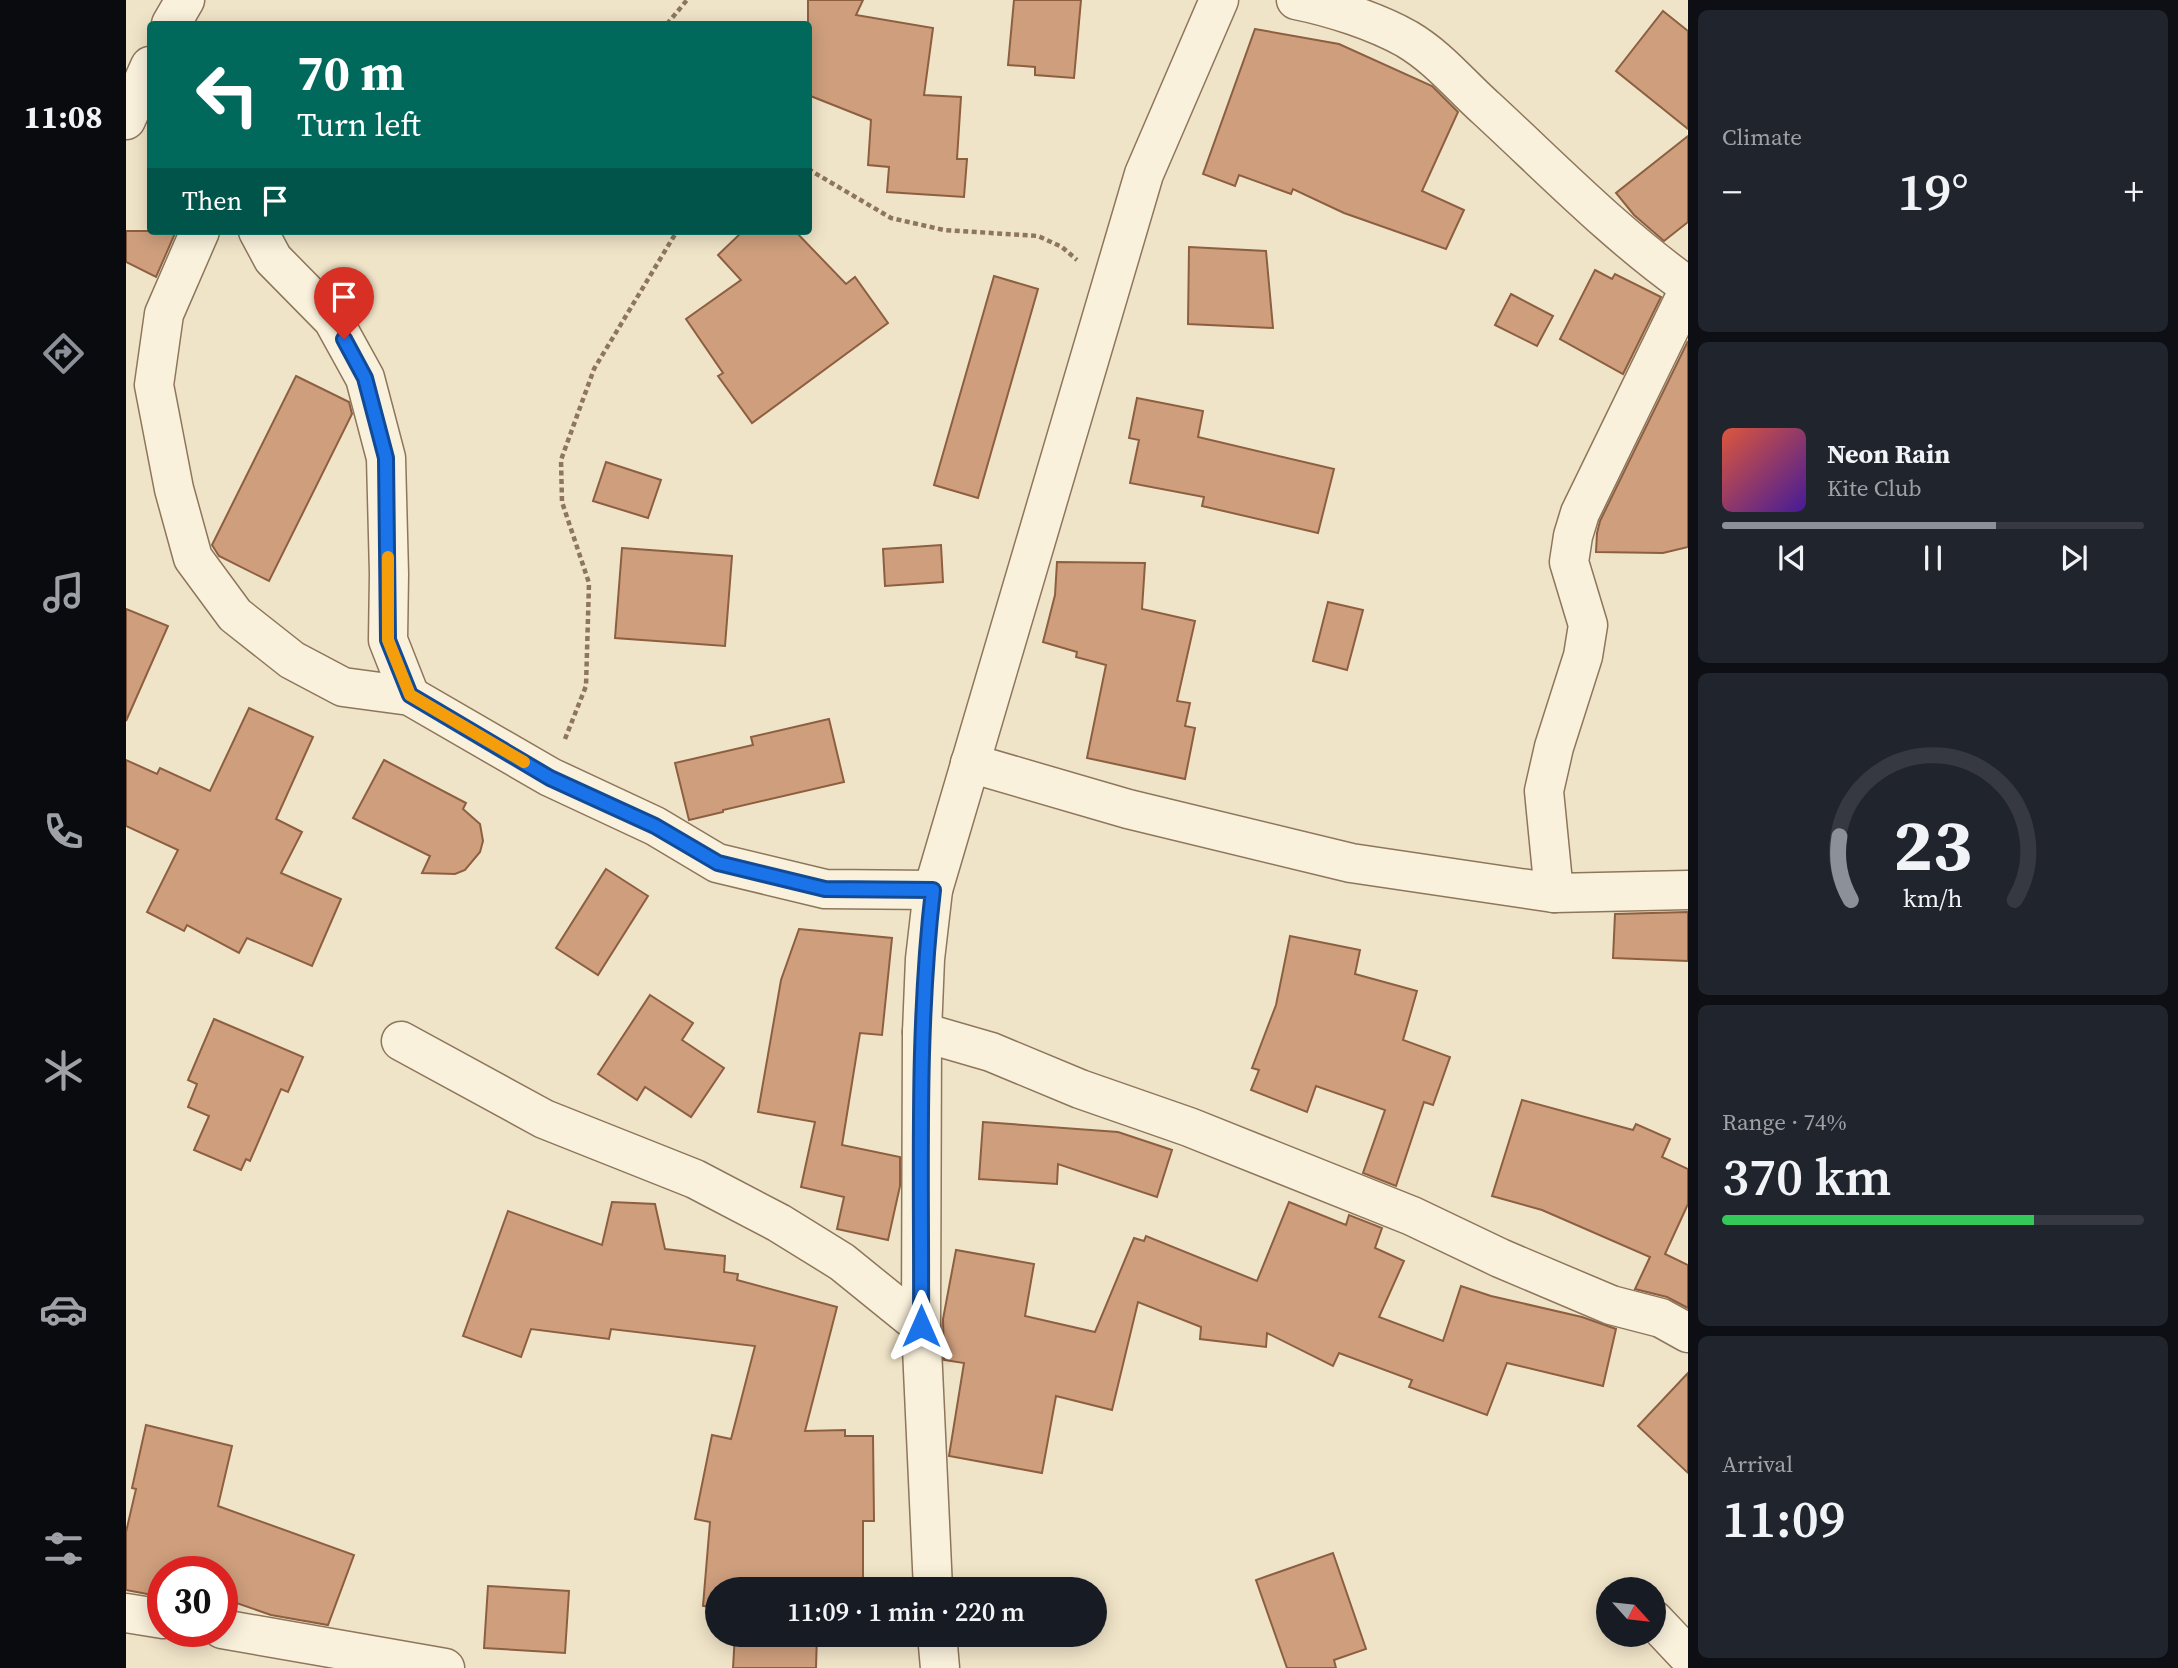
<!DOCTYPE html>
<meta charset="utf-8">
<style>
:root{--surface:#171b24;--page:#20242c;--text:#f1f3f6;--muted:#9ea1a6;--line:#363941;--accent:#8c9099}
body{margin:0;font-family:"Source Serif 4",serif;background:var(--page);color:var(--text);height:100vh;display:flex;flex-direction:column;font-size:26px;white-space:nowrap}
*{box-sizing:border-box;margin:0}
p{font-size:23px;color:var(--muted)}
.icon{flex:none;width:38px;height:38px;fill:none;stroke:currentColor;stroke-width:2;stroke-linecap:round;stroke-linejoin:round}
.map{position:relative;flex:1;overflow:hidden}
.drawer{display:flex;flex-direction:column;gap:10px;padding:10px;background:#0d0f14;width:490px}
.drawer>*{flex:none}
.top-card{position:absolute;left:21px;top:21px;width:665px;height:214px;border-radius:7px;box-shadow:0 4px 18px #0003;background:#00695c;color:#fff;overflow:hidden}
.needle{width:46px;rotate:117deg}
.fabs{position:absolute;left:1470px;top:1577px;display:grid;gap:14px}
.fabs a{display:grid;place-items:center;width:70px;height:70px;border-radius:50%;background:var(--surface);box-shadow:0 4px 18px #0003;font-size:35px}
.speed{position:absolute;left:21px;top:1556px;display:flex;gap:14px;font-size:35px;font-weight:700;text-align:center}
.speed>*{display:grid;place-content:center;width:91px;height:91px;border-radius:50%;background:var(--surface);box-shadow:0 4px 18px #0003;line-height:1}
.speed .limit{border:10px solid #d22;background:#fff;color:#111}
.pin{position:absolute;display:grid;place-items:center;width:60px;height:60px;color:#fff;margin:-72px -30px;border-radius:50% 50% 50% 0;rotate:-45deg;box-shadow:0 0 7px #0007}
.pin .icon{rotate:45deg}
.me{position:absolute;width:77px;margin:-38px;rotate:0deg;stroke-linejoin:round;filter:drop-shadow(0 0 5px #0008)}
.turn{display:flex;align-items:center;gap:24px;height:147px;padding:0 35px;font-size:32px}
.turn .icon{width:91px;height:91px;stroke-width:2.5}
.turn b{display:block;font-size:49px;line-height:60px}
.then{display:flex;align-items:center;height:66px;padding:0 35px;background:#0003;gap:14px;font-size:26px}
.big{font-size:52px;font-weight:600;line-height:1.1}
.drawer .card{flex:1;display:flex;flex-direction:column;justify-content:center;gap:10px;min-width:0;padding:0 24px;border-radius:10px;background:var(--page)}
.drawer .dial{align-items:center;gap:0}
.dial svg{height:182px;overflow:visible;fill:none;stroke:var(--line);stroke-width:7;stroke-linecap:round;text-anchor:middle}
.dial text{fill:var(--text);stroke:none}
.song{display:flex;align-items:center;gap:21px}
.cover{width:84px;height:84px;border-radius:10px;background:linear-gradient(135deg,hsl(10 70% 55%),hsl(260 70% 35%))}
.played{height:7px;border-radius:4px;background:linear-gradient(90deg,var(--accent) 65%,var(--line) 65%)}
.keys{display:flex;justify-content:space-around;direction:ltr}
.heat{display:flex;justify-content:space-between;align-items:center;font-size:38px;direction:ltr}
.charge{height:10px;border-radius:5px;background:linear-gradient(90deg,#34c759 74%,var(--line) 0)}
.trip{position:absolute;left:579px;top:1577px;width:402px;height:70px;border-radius:35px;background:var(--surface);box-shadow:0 4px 18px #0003;font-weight:600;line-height:70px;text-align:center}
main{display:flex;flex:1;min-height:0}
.menu{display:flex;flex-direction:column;width:126px;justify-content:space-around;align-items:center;background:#090b0e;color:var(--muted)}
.menu .icon{width:49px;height:49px}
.menu .active{color:var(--accent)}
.menu b{font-size:32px;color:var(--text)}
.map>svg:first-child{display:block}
</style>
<main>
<nav class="menu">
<b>11:08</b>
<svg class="icon active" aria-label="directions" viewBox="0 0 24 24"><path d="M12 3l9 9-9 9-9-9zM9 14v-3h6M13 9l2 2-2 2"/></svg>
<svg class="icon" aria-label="music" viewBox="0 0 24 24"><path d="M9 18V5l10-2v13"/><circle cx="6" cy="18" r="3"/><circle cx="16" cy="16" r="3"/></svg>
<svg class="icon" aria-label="phone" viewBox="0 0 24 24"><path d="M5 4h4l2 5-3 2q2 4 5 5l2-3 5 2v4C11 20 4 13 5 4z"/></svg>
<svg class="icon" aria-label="climate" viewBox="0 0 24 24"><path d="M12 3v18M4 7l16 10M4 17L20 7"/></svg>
<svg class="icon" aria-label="car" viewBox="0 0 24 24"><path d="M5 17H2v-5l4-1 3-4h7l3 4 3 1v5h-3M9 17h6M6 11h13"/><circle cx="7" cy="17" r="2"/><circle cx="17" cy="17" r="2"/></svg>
<svg class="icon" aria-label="filters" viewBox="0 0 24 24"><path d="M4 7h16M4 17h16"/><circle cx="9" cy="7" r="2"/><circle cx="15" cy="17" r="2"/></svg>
</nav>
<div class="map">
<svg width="1562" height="1668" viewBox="0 0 1562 1668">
<rect width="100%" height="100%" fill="#f0e4c8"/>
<g fill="#cf9f7d" stroke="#8d5f41" stroke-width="2">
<polygon points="682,0 737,0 730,15 807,28 798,95 835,97 831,159 841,159 838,197 761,192 763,167 742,165 745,120 682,95"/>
<polygon points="888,0 955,0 948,78 909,75 909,67 882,65"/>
<polygon points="1537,11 1562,31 1562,129 1490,71"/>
<polygon points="1129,29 1213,44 1306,86 1332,112 1296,191 1338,210 1320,249 1218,213 1167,189 1165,194 1113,175 1109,186 1077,174"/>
<polygon points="1562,136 1562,222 1538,241 1508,215 1490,193"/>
<polygon points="0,231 50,231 30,277 0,262"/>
<polygon points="617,231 669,231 720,284 729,277 762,323 626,423 592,376 597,373 560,319 615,280 592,255"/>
<polygon points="1063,247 1140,251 1147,328 1062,324"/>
<polygon points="1469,270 1486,279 1489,274 1535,297 1497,374 1434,339"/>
<polygon points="868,276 912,289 852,498 808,485"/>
<polygon points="1385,294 1427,316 1411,346 1369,325"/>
<polygon points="1562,341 1562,547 1537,553 1470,552 1471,533 1474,521"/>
<polygon points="170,376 223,402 226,414 143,581 93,556 86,545"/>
<polygon points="1011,398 1077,411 1072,437 1208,469 1192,533 1076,506 1078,497 1004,483 1013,440 1003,438"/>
<polygon points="480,462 535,480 522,518 467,501"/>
<polygon points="815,545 817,582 759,586 757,549"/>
<polygon points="496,548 606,556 599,646 489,638"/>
<polygon points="931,562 1019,563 1016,609 1069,621 1051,701 1064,703 1059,726 1069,728 1059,779 961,758 980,665 950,657 951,652 917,642 929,595"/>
<polygon points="1202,602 1237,610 1221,670 1187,661"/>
<polygon points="0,609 42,626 0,721"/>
<polygon points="123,708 187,737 150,819 176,832 155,873 215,899 186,966 121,938 113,953 61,925 58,931 21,912 52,850 0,826 0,760 31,774 34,768 84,791"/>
<polygon points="703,719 718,782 597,810 597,812 563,820 549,763 627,745 625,737"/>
<polygon points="258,760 340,803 337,809 354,824 357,841 354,852 339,870 329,874 296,873 304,856 227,818"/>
<polygon points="480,869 522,896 472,975 430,948"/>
<polygon points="1562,912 1562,961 1487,958 1489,914"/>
<polygon points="673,929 766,938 756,1035 734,1033 716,1145 774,1157 774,1186 762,1240 711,1229 718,1197 675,1187 689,1122 632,1112 655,980"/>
<polygon points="1164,936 1234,950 1229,974 1291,991 1277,1040 1324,1057 1307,1105 1298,1102 1270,1186 1237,1173 1259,1110 1190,1086 1181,1112 1125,1090 1133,1070 1126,1068 1150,1005"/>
<polygon points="524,995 567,1023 556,1040 598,1068 565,1117 519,1087 511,1100 472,1074"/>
<polygon points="88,1019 177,1057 162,1092 155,1089 124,1161 120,1159 115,1170 68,1150 83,1116 62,1107 71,1084 62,1080"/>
<polygon points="1396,1100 1507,1130 1510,1124 1544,1139 1536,1157 1562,1169 1562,1204 1539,1254 1562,1265 1562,1308 1541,1297 1509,1289 1524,1257 1416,1210 1366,1196"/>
<polygon points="857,1122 992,1132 1046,1150 1031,1197 932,1164 931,1184 853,1179"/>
<polygon points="486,1202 529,1204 539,1249 599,1256 598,1272 612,1274 611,1280 711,1307 679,1431 719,1430 719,1436 747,1436 748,1521 737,1521 737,1589 592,1589 592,1608 577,1606 584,1522 569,1519 586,1435 605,1439 629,1346 485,1329 483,1339 405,1329 395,1357 337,1336 382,1211 476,1245"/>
<polygon points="1163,1202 1220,1225 1223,1215 1256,1228 1249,1248 1278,1261 1253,1317 1317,1341 1335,1286 1365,1296 1456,1317 1490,1329 1477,1386 1381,1363 1361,1415 1283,1387 1286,1380 1213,1353 1207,1366 1141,1333 1140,1347 1074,1339 1075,1327 1012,1302 986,1410 930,1396 916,1473 823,1456 838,1363 818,1360 817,1319 830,1250 908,1264 899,1316 969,1332 1008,1238 1018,1241 1020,1236 1131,1281"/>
<polygon points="1562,1373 1562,1473 1512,1426"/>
<polygon points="20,1425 106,1446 92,1506 228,1555 202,1625 145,1615 96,1598 96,1572 37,1572 37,1597 0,1590 0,1532 10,1489 6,1488"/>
<polygon points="1207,1553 1240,1649 1208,1660 1210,1668 1161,1668 1130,1580"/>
<polygon points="362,1586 443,1591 439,1653 358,1648"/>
<polygon points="609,1634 691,1634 690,1668 607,1668"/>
</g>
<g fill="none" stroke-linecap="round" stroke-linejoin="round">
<defs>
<g id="street">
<path d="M1170,0C1205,7 1249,21 1281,39C1313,58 1333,84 1361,109C1426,169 1490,235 1562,286"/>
<polyline points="45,24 59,0"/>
<polyline points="0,120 24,66"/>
<polyline points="74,231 38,314 28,385 48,489 67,558 109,615 166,660 217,687 284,696 424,777 529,826 591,863 699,889 807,890"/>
<polyline points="132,231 147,259 207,320 239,378 260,458 263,574 262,640 284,696"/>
<polyline points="844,763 1002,809 1225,863 1428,893 1562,890"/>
<polyline points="1428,893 1418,791 1428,747 1457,656 1462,625 1443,562 1447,536 1454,513 1562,291"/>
<polyline points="796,1032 865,1052 954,1089 1063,1127 1286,1216 1374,1258 1485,1305 1535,1318 1562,1333"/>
<polyline points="275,1041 418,1119 569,1179 653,1223 716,1262 795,1326"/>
<polyline points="807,1589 795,1326 796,1032 799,959 807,890 1018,174 1093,0"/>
<polyline points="0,1613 37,1619"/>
<polyline points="1528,1620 1562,1656"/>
<polyline points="96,1629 319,1668"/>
<polyline points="811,1634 814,1668"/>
</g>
</defs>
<use href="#street" stroke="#8d765c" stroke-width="41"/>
<g stroke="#8d765c" stroke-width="4.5" stroke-dasharray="5 3.5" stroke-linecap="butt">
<polyline points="541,24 561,0"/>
<polyline points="682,169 765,218 818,230 912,236 936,247 951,260"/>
<polyline points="439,739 460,686 463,583 436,502 435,460 468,369 551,231"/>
</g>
<use href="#street" stroke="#faf1dc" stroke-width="38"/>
</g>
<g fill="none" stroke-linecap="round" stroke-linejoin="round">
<defs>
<path id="route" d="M218,339L239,378L260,458L262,640L284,695L424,778L529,826L592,863L699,889L807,890C790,1035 796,1181 795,1326"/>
</defs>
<use href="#route" stroke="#114b97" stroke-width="18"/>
<use href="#route" stroke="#1a73e8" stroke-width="12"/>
<polyline stroke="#f59e0b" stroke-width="12" points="262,557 262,640 284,695 398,762"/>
</g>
</svg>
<div class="fabs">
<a><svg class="needle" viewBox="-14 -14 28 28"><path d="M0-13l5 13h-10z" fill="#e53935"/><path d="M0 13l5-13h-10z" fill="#9ea1a6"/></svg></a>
</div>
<div class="speed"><div class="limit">30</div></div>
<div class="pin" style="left:218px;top:339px;background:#d93025"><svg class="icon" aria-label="arrive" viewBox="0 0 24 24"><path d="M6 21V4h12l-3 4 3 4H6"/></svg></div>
<svg class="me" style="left:795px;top:1326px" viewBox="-20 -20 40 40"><path d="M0-17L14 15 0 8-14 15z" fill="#1a73e8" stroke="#fff" stroke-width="4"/></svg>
<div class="trip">11:09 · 1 min · 220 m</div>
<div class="top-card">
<div class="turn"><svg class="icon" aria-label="left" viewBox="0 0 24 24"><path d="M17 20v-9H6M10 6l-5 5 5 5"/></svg><div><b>70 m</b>Turn left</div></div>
<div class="then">Then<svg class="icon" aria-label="arrive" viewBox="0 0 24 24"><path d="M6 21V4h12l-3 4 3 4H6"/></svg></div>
</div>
</div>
<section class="drawer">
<div class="card"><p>Climate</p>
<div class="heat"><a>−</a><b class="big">19°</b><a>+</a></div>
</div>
<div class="card">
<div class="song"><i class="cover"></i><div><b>Neon Rain</b><p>Kite Club</p></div></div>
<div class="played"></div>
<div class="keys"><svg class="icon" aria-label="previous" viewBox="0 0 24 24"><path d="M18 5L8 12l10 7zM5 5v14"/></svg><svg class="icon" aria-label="pause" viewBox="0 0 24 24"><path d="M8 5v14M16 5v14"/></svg><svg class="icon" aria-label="next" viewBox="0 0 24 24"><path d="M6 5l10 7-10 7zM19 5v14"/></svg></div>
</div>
<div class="card dial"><svg viewBox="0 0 100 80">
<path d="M14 69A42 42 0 1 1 86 69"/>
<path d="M14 69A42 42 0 0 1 9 41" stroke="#8c9099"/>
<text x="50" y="56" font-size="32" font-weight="700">23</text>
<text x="50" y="72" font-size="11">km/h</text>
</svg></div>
<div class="card"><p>Range · 74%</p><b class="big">370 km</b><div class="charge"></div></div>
<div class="card"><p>Arrival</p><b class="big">11:09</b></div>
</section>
</main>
